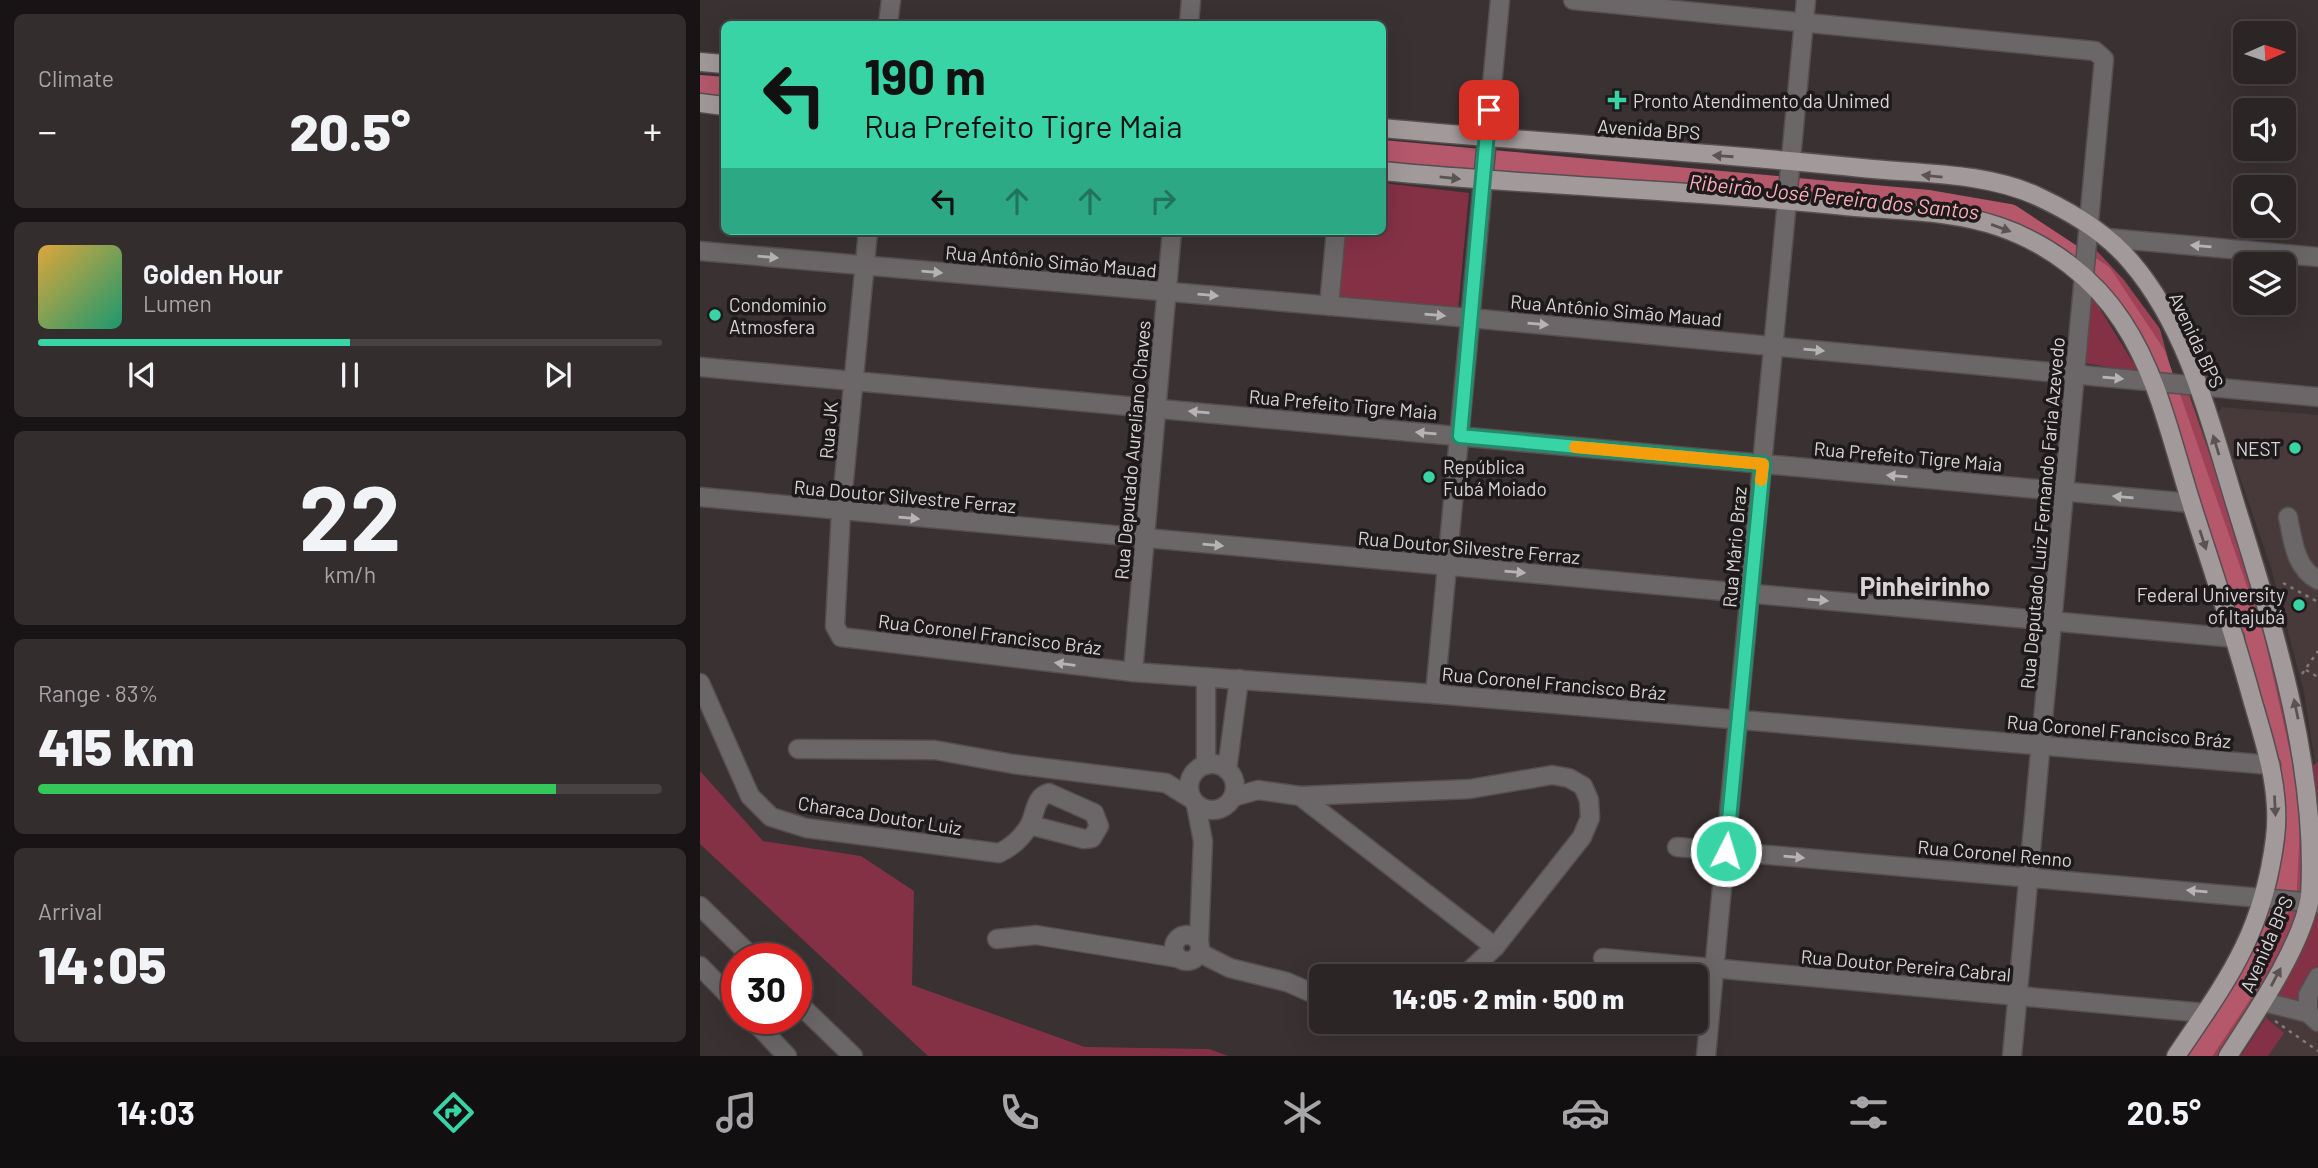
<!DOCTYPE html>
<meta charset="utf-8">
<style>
:root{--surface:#2b2526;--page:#332d2e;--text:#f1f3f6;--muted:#a6a5a7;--line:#474243;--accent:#38d4a6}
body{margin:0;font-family:Barlow,sans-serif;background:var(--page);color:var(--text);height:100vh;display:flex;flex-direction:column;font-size:26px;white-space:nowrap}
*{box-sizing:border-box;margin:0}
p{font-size:23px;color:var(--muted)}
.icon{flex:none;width:38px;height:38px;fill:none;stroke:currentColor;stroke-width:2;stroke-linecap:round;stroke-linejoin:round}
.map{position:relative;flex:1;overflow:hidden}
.sheet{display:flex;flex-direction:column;gap:14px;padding:14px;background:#181415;width:700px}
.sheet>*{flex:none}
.top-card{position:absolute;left:21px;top:21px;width:665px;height:214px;border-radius:10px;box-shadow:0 7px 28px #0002,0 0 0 2px var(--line);background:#38d4a6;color:#111;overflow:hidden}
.needle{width:46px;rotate:87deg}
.fabs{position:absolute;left:1533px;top:21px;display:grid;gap:14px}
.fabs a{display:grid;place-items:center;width:63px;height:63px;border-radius:10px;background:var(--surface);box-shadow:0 7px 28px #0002,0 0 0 2px var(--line);font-size:35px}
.speed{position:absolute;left:21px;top:943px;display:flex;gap:14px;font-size:35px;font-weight:700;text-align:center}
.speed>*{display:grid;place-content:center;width:91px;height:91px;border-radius:50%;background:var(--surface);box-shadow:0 7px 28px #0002,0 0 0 2px var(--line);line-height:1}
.speed .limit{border:10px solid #d22;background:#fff;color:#111}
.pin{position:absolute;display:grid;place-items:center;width:60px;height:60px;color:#fff;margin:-30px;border-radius:14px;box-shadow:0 4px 10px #0006}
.me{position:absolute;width:77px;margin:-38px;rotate:5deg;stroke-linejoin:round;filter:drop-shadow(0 0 5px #0008)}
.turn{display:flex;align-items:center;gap:24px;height:147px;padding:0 28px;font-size:32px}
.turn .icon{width:91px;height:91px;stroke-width:2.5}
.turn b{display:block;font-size:49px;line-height:60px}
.lanes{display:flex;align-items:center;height:66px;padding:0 28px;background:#0003;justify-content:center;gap:35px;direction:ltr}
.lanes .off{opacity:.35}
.big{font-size:52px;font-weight:800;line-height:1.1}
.sheet .card{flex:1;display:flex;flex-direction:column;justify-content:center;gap:10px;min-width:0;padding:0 24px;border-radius:10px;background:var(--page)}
.sheet .dial{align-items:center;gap:0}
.dial b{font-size:91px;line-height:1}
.song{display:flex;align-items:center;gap:21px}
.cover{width:84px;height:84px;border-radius:10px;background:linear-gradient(135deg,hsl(40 70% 55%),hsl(160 70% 35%))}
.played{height:7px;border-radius:4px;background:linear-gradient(90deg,var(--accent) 50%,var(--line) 50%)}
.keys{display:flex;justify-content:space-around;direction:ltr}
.heat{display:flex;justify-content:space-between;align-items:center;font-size:38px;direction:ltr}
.charge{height:10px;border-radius:5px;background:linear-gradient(90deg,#34c759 83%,var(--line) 0)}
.trip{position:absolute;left:609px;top:964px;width:399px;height:70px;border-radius:10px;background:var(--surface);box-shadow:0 7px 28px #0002,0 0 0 2px var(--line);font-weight:800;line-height:70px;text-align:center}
.menu{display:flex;height:112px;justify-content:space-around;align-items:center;background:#110f0f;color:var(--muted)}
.menu .icon{width:49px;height:49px}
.menu .on{color:var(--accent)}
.menu b{font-size:32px;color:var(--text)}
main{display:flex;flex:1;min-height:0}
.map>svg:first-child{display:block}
</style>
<main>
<section class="sheet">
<div class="card"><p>Climate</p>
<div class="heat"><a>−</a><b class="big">20.5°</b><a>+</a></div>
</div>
<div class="card">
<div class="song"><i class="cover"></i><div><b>Golden Hour</b><p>Lumen</p></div></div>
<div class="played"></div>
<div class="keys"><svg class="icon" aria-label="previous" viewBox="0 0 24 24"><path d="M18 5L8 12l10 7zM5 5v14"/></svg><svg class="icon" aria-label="pause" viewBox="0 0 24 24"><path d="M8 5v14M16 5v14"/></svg><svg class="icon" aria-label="next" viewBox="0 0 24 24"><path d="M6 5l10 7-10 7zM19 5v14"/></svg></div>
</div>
<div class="card dial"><b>22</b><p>km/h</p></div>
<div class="card"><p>Range · 83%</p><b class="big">415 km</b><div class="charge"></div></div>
<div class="card"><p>Arrival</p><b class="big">14:05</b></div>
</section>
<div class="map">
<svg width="1618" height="1056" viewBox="0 0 1618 1056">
<rect width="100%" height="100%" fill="#393132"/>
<g fill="#48393b">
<polygon points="1522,407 1618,415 1618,781 1604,692 1571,568 1518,413"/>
<polygon points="1618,879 1618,1056 1537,1056"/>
</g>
<g fill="#853145">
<polygon points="683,183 769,193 758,310 638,297 644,231 682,231"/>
<polygon points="1389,291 1439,372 1384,363"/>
<polygon points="1618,762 1618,965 1598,1006 1564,995 1603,906 1604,771"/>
<polygon points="0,771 63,841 161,856 214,891 212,985 385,1047 509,1049 528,1056 228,1056 0,844"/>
<polygon points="1566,1018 1584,1033 1568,1056 1541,1056"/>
</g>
<g fill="#9d4257">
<polygon points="1396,250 1424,280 1460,329 1473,377 1459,373 1442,342 1394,274"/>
<path d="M1460,391L1489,394C1515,470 1541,545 1564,621C1591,712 1618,807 1600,902C1591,956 1549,1013 1518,1056H1486L1539,978L1577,888L1581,807L1574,753L1549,657Z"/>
</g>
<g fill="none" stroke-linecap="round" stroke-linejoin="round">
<g stroke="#b5586c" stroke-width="24">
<polyline points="0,87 24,89"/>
<polyline points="682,152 1229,202 1310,216 1401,276 1454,356 1552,637 1589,803 1585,888 1548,981 1498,1056"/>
</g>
<defs>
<g id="minor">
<polyline points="873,0 1395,51 1404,59 1312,1056"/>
<polyline points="188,24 191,0"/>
<polyline points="489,24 491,0"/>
<polyline points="168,231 141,511 135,626 141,637 433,672 735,694 1571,765"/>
<polyline points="1408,238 1618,257"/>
<polyline points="0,251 770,318 1618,397"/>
<polyline points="629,306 636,231"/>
<polyline points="0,367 1491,503"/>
<polyline points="0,497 1535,638"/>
<path d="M1588,517C1593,541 1595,568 1618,580"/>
<polyline points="433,672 472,231"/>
<path d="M0,683L50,796L71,817L106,828L299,853C312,847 321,839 329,826C336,814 334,797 349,793L394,813L399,826L392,838L384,839L330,825"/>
<polyline points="735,694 800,0"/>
<polyline points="98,749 235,750 313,764 466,783 492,799"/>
<circle cx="512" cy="787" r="23"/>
<polyline points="506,765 506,677"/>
<polyline points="527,770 539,679"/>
<polyline points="600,796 795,947"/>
<polyline points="533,797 558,790 600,796 770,789 852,775 869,778 883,786 889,800 890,818 882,837 795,947 764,976"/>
<polyline points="496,805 503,841 499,942"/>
<polyline points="977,847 1618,903"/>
<polyline points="0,906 54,959"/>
<circle cx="487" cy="948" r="13"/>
<polyline points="297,939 336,935 478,958"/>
<polyline points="500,953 530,968 587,982 621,997"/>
<polyline points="903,958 1505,1013"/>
<polyline points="0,966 37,1004"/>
<polyline points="96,1001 153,1056"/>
<polyline points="1564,1002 1608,1013 1618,1022"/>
<polyline points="1608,1013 1608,995 1618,977"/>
<polyline points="51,1018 87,1056"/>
<polyline points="1006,1056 1106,0"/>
</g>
<g id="major">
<polyline points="0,62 24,64"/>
<polyline points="0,103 24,106"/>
<path d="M682,128C842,143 1003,151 1162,168C1219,174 1287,172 1339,197C1373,213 1407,233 1431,262C1491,332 1512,430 1539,516C1576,635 1618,771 1610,897C1602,946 1555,1014 1528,1056"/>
<path d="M682,171C836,186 991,190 1145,206C1195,211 1252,210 1300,227C1349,244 1394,278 1422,321C1460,378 1473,448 1494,512C1514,574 1535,636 1552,699C1565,744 1581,790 1575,838C1563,934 1528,979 1476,1056"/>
</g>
</defs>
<use href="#minor" stroke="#564e4f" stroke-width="21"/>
<use href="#major" stroke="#564e4f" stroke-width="21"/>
<g stroke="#817a7b" stroke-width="2.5" stroke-dasharray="3.5 5" stroke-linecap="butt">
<polyline points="1583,583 1618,602"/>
<polyline points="1606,670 1618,677"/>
<polyline points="1602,674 1618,651"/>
<polyline points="1575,1021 1618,1051"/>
</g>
<use href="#minor" stroke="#6b6768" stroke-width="18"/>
<use href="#major" stroke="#a1999a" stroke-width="18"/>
</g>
<defs><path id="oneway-solid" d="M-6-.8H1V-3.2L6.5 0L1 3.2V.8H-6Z" transform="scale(1.75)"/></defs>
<g fill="#595354">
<use href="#oneway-solid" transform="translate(1023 156) rotate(-176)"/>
<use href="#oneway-solid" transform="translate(1232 176) rotate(-174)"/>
<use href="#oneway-solid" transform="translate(750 178) rotate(6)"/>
<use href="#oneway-solid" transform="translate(1301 228) rotate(20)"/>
<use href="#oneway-solid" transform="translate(1516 445) rotate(-107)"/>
<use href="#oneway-solid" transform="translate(1503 540) rotate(72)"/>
<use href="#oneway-solid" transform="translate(1596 709) rotate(-102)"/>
<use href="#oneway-solid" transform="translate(1575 806) rotate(87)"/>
<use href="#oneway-solid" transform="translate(1576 977) rotate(-62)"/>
</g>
<g fill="#b7b3b4">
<use href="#oneway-solid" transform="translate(1501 246) rotate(-175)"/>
<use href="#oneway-solid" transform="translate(68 257) rotate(5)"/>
<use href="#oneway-solid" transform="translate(232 272) rotate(5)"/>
<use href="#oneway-solid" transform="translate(508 295) rotate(5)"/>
<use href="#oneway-solid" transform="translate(735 315) rotate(5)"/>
<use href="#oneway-solid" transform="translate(838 324) rotate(5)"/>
<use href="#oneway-solid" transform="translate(1114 350) rotate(5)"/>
<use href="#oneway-solid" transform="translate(1413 378) rotate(5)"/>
<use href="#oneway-solid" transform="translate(499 412) rotate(-175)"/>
<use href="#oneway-solid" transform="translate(726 433) rotate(-175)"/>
<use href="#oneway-solid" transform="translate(1197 476) rotate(-175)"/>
<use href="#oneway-solid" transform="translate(1423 497) rotate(-175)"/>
<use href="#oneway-solid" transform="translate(209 518) rotate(5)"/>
<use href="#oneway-solid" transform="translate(513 545) rotate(5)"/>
<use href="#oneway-solid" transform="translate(815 572) rotate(5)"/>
<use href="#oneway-solid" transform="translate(1118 600) rotate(5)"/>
<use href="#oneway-solid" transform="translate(365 664) rotate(-173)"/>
<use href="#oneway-solid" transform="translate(1094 857) rotate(5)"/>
<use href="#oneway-solid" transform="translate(1497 891) rotate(-175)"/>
</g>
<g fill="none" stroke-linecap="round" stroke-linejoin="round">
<defs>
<polyline id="route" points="789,110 760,436 1063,464 1026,851"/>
</defs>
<use href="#route" stroke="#248a6c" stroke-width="18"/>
<use href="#route" stroke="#38d4a6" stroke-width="12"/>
<polyline stroke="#f59e0b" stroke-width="12" points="875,447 1063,464 1061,480"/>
</g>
<g fill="#38d4a6" stroke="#1e1a1b" stroke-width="2.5">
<path d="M913.5 89.5h7v7h7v7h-7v7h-7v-7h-7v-7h7z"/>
<circle cx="15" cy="315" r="7"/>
<circle cx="1595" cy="448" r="7"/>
<circle cx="729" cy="477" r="7"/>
<circle cx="1599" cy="605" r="7"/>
</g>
<g text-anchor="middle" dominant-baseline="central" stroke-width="7" stroke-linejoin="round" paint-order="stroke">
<g font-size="19" fill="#d8d3d4" stroke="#1e1a1b" text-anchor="start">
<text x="933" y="100">Pronto Atendimento da Unimed</text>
<text x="29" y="304">Condomínio<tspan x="29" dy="22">Atmosfera</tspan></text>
<text x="1581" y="448" text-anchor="end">NEST</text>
<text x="743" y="466">República<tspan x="743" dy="22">Fubá Moiado</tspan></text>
<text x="1585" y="594" text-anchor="end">Federal University<tspan x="1585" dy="22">of Itajubá</tspan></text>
</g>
<g font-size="19" fill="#d8d3d4" stroke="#1e1a1b">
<text transform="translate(949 129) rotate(4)">Avenida BPS</text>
<text transform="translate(351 261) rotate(5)">Rua Antônio Simão Mauad</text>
<text transform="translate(916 310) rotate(5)">Rua Antônio Simão Mauad</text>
<text transform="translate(1497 340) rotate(65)">Avenida BPS</text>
<text transform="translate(643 404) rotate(5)">Rua Prefeito Tigre Maia</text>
<text transform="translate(128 430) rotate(-85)">Rua JK</text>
<text transform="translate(432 450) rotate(-85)">Rua Deputado Aureliano Chaves</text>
<text transform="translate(1208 456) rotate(5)">Rua Prefeito Tigre Maia</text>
<text transform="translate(205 496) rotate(5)">Rua Doutor Silvestre Ferraz</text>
<text transform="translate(1342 513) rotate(-85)">Rua Deputado Luiz Fernando Faria Azevedo</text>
<text transform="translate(769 547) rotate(5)">Rua Doutor Silvestre Ferraz</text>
<text transform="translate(1034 547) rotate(-85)">Rua Mário Braz</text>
<text transform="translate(290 634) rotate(7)">Rua Coronel Francisco Bráz</text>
<text transform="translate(854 683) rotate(5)">Rua Coronel Francisco Bráz</text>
<text transform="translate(1419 731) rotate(5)">Rua Coronel Francisco Bráz</text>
<text transform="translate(180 815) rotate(9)">Characa Doutor Luiz</text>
<text transform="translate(1295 853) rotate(5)">Rua Coronel Renno</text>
<text transform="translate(1566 944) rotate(-66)">Avenida BPS</text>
<text transform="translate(1206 965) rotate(5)">Rua Doutor Pereira Cabral</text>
</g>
<g font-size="21" font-style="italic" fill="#fbaebb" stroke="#1e1a1b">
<text transform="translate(1134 196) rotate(6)">Ribeirão José Pereira dos Santos</text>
</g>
<g font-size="26" font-weight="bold" fill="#d8d3d4" stroke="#1e1a1b">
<text x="1225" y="585">Pinheirinho</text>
</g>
</g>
</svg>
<div class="fabs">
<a><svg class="needle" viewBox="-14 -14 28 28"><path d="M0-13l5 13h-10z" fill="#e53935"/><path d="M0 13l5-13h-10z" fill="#a6a5a7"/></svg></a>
<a><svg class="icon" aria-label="sound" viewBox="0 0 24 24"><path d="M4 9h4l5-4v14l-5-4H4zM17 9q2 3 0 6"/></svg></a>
<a><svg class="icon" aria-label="search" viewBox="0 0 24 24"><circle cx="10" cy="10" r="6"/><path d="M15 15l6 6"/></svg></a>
<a><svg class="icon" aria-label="layers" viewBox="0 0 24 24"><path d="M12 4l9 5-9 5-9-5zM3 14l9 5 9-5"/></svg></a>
</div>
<div class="speed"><div class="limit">30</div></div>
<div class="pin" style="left:789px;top:110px;background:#d93025"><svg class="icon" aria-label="arrive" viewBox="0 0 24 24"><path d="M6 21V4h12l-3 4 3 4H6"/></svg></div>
<svg class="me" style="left:1026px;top:851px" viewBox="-20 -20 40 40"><circle r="17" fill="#38d4a6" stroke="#fff" stroke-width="3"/><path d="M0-11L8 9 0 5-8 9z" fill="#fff"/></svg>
<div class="trip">14:05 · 2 min · 500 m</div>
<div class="top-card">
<div class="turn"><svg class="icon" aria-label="left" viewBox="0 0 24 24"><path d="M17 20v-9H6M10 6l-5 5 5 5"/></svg><div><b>190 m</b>Rua Prefeito Tigre Maia</div></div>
<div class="lanes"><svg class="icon" aria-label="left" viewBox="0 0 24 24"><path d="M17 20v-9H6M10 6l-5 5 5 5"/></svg><svg class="icon off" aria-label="ahead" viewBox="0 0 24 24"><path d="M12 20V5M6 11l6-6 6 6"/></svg><svg class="icon off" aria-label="ahead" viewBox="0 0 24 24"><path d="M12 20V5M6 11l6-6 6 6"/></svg><svg class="icon off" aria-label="right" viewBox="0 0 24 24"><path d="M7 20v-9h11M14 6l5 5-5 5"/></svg></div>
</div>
</div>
</main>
<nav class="menu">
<b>14:03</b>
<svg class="icon on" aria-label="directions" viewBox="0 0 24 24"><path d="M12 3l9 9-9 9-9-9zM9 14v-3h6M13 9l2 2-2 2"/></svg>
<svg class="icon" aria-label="music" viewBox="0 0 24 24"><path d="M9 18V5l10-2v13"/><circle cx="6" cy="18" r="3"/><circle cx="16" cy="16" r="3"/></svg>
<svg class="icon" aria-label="phone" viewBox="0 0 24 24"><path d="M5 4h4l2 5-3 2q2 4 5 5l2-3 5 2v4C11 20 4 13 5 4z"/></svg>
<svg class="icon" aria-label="climate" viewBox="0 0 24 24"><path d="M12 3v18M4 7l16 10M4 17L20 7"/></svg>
<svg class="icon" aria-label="car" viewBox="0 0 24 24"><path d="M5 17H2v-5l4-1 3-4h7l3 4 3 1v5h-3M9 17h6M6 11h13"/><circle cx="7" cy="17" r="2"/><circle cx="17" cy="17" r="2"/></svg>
<svg class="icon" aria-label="filters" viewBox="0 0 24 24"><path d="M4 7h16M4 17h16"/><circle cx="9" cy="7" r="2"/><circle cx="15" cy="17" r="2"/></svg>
<b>20.5°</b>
</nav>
